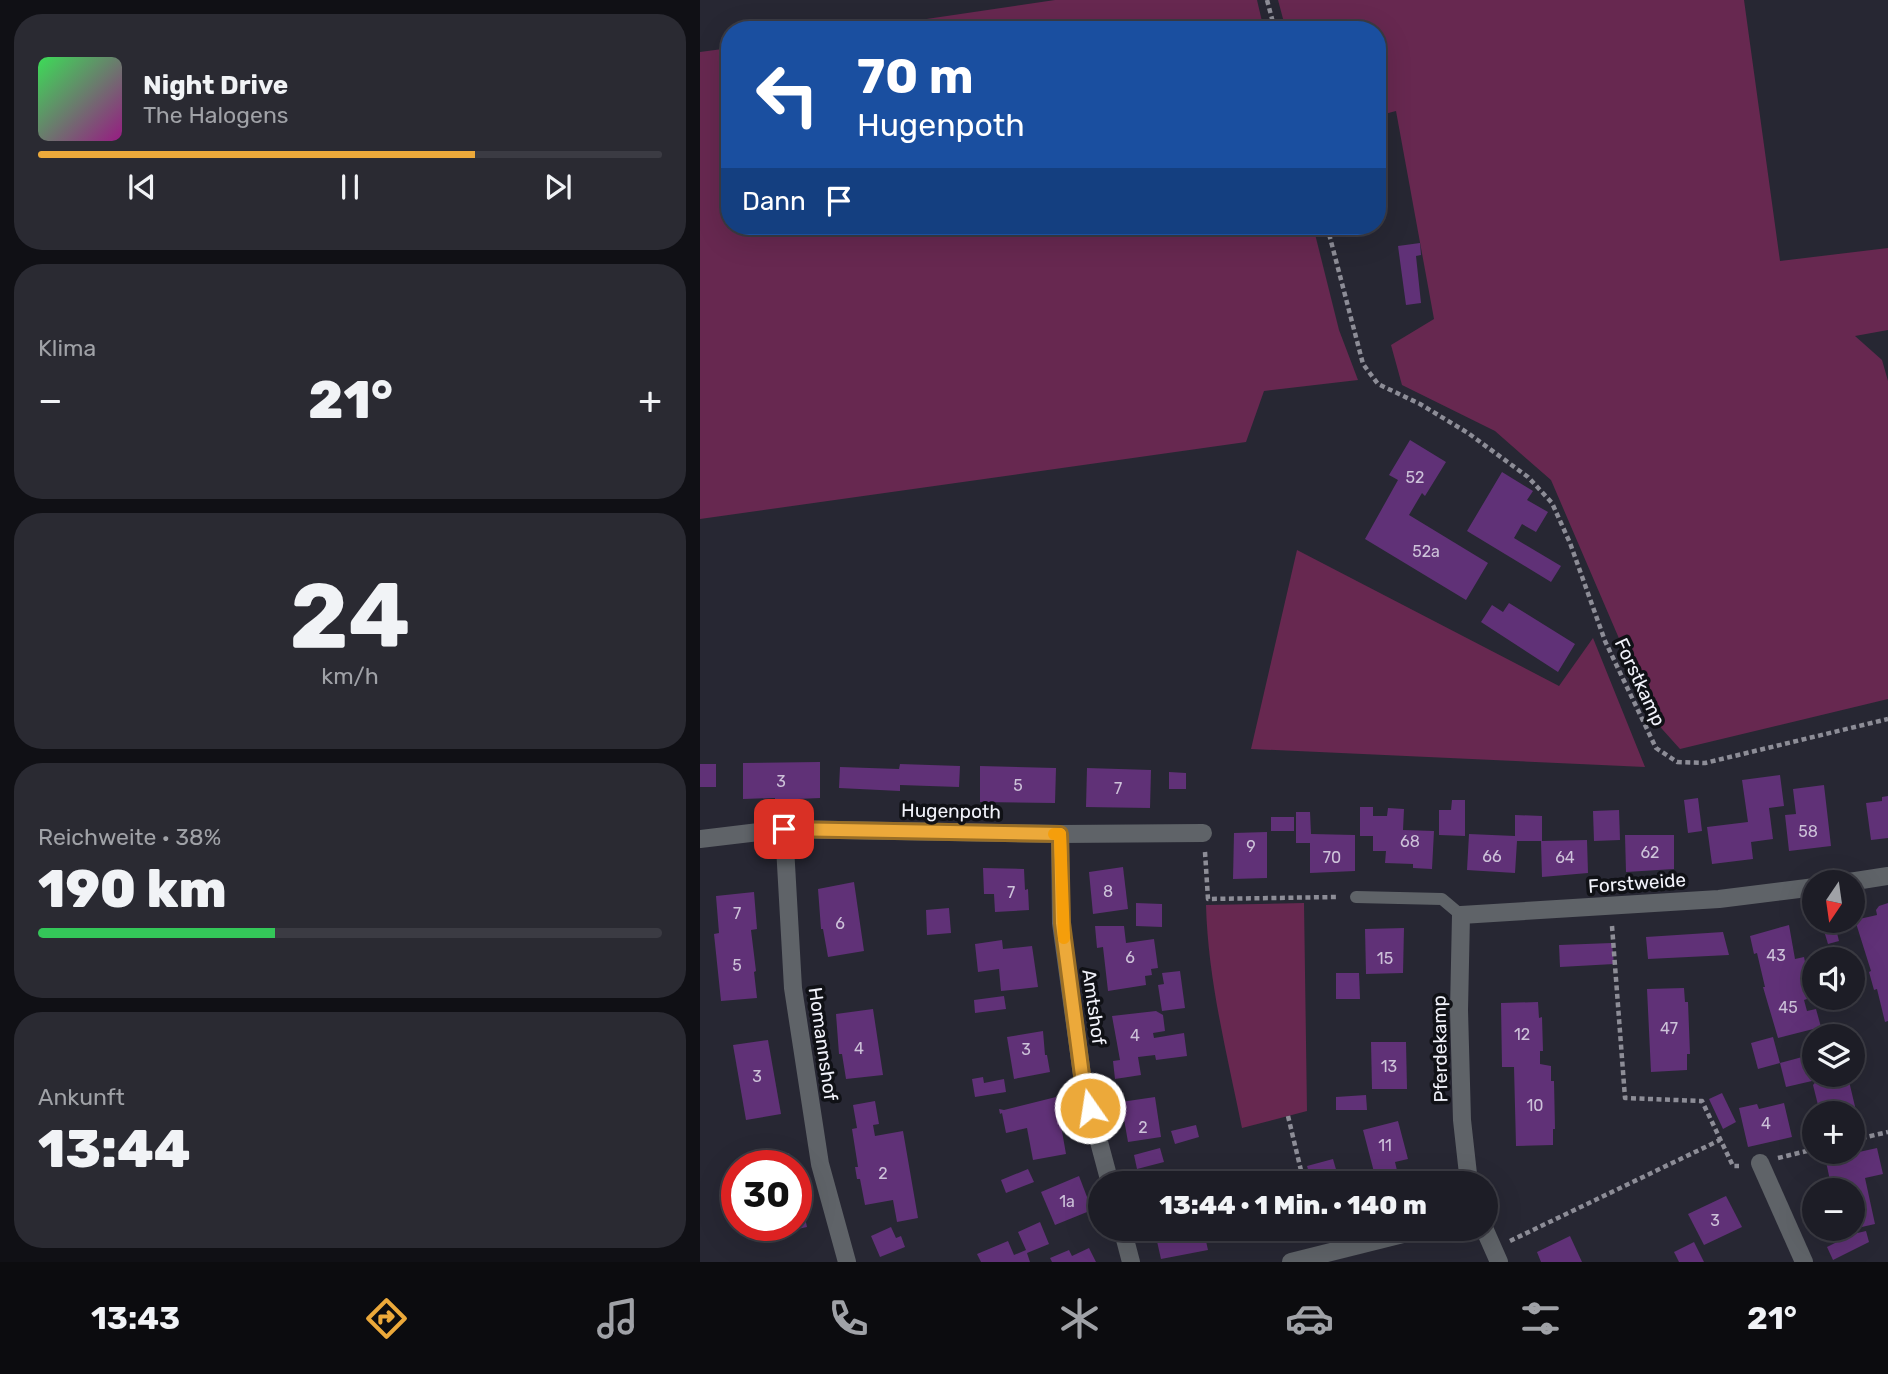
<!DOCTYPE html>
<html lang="de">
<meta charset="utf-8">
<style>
:root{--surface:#1d1d26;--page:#2a2a32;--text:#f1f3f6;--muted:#a0a2a7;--line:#3b3b43;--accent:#eca93a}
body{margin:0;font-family:Rubik,sans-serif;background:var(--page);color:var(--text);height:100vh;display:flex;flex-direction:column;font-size:26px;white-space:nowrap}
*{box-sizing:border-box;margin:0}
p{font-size:23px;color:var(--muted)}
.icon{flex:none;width:38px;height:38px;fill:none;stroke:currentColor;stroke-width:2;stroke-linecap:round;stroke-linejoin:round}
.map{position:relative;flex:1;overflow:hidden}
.details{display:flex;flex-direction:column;gap:14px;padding:14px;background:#101015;width:700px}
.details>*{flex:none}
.guide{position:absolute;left:21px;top:21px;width:665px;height:214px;border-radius:28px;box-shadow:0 7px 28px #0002,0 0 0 2px var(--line);background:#1a4fa0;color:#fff;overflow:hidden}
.needle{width:46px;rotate:193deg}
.controls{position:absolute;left:1102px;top:870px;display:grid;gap:14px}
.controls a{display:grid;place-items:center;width:63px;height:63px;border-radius:50%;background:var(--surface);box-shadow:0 7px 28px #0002,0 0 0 2px var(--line);font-size:35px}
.speed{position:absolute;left:21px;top:1150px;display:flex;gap:14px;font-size:35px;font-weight:700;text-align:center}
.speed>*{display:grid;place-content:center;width:91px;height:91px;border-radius:50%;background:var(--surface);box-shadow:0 7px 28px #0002,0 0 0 2px var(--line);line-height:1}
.speed .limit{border:10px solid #d22;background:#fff;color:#111}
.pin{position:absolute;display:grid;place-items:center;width:60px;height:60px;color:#fff;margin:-30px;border-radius:14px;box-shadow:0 4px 10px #0006}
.me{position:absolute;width:77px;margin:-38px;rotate:347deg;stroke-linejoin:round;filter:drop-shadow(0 0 5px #0008)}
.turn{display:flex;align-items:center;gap:24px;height:147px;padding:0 21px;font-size:32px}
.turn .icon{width:91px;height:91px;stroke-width:2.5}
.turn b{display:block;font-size:49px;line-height:60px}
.then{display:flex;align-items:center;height:66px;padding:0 21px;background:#0003;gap:14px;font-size:26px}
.big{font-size:52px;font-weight:800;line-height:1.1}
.details .tile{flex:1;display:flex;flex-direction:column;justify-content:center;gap:10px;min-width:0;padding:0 24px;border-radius:28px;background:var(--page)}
.details .dial{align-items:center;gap:0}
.dial b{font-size:91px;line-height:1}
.song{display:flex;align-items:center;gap:21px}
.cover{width:84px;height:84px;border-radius:10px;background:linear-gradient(135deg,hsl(130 70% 55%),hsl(310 70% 35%))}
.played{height:7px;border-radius:4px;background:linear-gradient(90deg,var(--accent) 70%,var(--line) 70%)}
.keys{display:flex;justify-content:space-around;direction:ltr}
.heat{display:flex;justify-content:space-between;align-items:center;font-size:38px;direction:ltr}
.charge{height:10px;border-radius:5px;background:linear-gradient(90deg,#34c759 38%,var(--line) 0)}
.trip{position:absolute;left:388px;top:1171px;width:410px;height:70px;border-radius:35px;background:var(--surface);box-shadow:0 7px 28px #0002,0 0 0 2px var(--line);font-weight:800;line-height:70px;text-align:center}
.tab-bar{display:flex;height:112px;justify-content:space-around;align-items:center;background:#0c0c0f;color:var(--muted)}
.tab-bar .icon{width:49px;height:49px}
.tab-bar .selected{color:var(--accent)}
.tab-bar b{font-size:32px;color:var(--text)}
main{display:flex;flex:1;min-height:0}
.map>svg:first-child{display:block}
</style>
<main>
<section class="details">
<div class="tile">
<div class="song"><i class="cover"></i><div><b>Night Drive</b><p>The Halogens</p></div></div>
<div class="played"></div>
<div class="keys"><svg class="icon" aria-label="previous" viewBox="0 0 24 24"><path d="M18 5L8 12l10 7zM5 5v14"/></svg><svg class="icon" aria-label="pause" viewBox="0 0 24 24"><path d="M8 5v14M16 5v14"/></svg><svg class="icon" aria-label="next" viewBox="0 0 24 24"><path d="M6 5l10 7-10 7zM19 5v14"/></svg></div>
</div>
<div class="tile"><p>Klima</p>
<div class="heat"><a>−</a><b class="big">21°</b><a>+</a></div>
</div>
<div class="tile dial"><b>24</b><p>km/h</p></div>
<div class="tile"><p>Reichweite · 38%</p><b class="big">190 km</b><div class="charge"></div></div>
<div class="tile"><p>Ankunft</p><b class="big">13:44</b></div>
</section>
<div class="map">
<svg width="1188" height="1262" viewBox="0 0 1188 1262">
<rect width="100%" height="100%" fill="#272733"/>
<g fill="#672850">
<polygon points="355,0 557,0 564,30 152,30"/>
<polygon points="578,0 1044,0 1080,261 1188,248 1188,330 1155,336 1182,360 1188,381 1188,699 980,749 954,720 851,480 795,431 702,385 691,345 734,319 696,111 677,116 677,30 586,30"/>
<polygon points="30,48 30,226 613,226 639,330 658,380 564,391 546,442 0,519 0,52"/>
<polygon points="597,550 859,686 893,638 945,767 551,749"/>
<path d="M604,903L607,1111L542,1128C527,1054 508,980 506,905Z"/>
</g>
<g fill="#603177">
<polygon points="720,243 721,255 716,256 721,303 706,305 698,246"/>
<polygon points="710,440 746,462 725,496 722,493 709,515 788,563 766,600 665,539 698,480 689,475"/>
<polygon points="802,472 833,491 827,500 848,512 836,532 822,524 814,538 861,566 851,582 767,531"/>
<polygon points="809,603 875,644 858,672 781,622 792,605 803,612"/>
<polygon points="120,762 120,798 75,800 75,798 43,799 43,763"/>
<rect x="0" y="764" width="16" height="23"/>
<polygon points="200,764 260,766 259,787 200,785 200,791 139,788 140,767 199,769"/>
<polygon points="280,766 356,768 355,803 280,802"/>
<polygon points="387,768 451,770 450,808 386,807"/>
<polygon points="469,772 486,773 486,789 469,789"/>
<polygon points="1080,775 1084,806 1069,808 1073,839 1051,842 1053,859 1012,864 1007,827 1048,822 1042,780"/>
<polygon points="1124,785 1131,846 1089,851 1085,815 1096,814 1093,789"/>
<polygon points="1188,796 1188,838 1171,840 1166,803 1182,801 1182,797"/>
<polygon points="998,798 1002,831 988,833 984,800"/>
<polygon points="752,800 765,800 765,836 739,835 739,810 751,810"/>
<polygon points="660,807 673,807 673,816 687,816 688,808 704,809 703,830 734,831 732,869 713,868 713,864 685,863 686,851 673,851 673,836 660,836"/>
<polygon points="919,810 920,840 894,841 893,811"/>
<polygon points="596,812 610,812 611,834 655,835 655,871 610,873 610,843 596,843"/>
<polygon points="815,815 842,816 842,841 887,840 888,873 842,877 841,841 817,841 815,873 767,870 769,834 815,836"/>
<rect x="571" y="817" width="23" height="14"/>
<polygon points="567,832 567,878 533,879 534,833"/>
<polygon points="925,835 974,835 974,869 926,872"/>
<polygon points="423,867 428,909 393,914 389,872"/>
<polygon points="283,868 324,869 325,890 328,889 329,910 295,912 294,894 284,894"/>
<polygon points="154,882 164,951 128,957 123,929 121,929 118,889"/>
<polygon points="54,892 57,929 51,930 56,971 54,972 57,998 21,1001 14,934 19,933 16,896"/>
<polygon points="436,903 462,904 462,927 436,926"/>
<polygon points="1188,903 1188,1021 1185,1022 1177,989 1174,990 1169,972 1171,971 1155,920 1177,915 1176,910 1179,906"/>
<polygon points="249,908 251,933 227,935 226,910"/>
<polygon points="1134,921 1139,941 1128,944 1122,924"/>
<polygon points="1089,925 1095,959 1104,957 1108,976 1101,978 1107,999 1104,1000 1107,1011 1116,1009 1121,1027 1078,1038 1063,987 1065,987 1057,953 1054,954 1050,936"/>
<polygon points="395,926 424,926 426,943 454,939 458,968 451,969 452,975 445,976 446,985 408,991 403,947 397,948"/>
<polygon points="704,928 703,973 666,974 665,929"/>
<polygon points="1023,932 1029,955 948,959 946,937"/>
<polygon points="302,940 303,949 332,946 338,987 301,991 299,969 278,972 275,944"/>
<polygon points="912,943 914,964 860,967 859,945"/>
<polygon points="480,971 485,1008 462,1011 458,985 464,984 462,973"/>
<polygon points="636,973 659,973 660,999 636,999"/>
<polygon points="984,988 985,1002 988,1002 990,1054 987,1054 987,1070 951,1072 947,989"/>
<polygon points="304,996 306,1009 275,1013 274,1000"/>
<polygon points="838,1002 839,1018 842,1017 843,1051 840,1051 840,1064 851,1066 851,1081 854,1081 855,1129 853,1129 853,1145 816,1146 814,1067 802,1067 801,1003"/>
<polygon points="173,1009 183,1075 146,1079 142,1054 139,1054 136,1014"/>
<polygon points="456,1011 463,1015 465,1031 453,1033 454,1038 484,1033 487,1056 456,1060 455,1055 438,1057 441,1075 415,1079 413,1061 420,1060 412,1016"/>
<polygon points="343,1031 345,1055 347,1055 350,1072 314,1079 307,1037"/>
<polygon points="1073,1037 1080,1063 1058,1069 1051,1043"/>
<polygon points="68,1040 81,1114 46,1120 33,1045"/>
<polygon points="671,1042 706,1042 707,1089 672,1089"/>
<polygon points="1106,1056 1112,1081 1086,1087 1080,1063"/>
<polygon points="1127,1076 1134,1080 1148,1077 1158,1119 1153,1120 1153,1113 1120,1113 1113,1085 1120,1077"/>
<polygon points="283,1077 284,1083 304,1079 306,1092 275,1097 272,1079"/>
<polygon points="1022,1093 1036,1122 1023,1129 1009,1099"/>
<polygon points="666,1095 667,1110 636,1110 636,1097"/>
<polygon points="356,1097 366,1154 333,1160 327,1128 306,1133 302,1113 300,1114 299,1109 304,1110"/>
<polygon points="455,1097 461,1137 428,1142 421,1102"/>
<polygon points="175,1101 179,1124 173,1125 175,1136 203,1131 218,1218 197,1222 193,1200 165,1205 160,1179 157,1179 155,1167 158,1167 152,1129 157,1128 153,1105"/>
<polygon points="1084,1103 1092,1137 1048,1147 1039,1108 1057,1104 1059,1109"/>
<polygon points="698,1121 708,1159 695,1162 700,1183 650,1183 649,1179 674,1172 663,1130"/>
<polygon points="496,1125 499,1137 475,1144 471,1131"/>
<polygon points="460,1148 464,1162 437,1169 434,1155"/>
<polygon points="1177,1148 1183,1174 1165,1178 1175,1224 1153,1229 1153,1190 1132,1190 1124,1152 1150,1152 1150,1154"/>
<polygon points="89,1153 92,1166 53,1166 53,1162"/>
<polygon points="633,1159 640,1183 612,1183 607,1166"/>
<polygon points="328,1169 334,1182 306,1193 301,1180"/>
<polygon points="379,1176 392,1210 355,1225 341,1192"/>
<polygon points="96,1184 98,1184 107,1227 70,1235 68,1225 96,1225"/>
<polygon points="1026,1196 1042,1227 1004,1245 988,1214"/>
<polygon points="340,1222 349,1244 327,1253 330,1262 281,1262 277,1254 308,1241 314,1255 326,1250 318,1232"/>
<polygon points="191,1227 196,1238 201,1236 205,1247 180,1257 171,1236"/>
<polygon points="454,1228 503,1228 508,1250 461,1259"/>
<polygon points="539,1228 579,1228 580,1231 542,1240"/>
<polygon points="1166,1231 1169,1242 1133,1260 1127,1247 1153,1234"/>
<polygon points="870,1236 882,1262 841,1262 837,1252"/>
<polygon points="994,1242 1004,1262 979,1262 974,1252"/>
<polygon points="389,1248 396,1262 352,1262 350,1258 369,1250 372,1256"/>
</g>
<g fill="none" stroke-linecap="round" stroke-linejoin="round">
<g stroke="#8d8d97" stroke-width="4.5" stroke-dasharray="5 3.5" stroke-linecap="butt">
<polyline points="567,0 575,30"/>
<polyline points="627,226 663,364 678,384 720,404 768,433 828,477 852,503 870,543 905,641 956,748 977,762 1005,763 1188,719"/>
<polyline points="505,852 508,899 637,897"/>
<polyline points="912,926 925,1098 1002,1101 1033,1166 1039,1166"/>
<polyline points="588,1116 604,1183"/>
<polyline points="1153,1140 1188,1132"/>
<polyline points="1078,1158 1115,1149"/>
<polyline points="810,1241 1020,1140"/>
</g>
<polyline stroke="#5f6368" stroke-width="12" points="656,897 742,899 761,915"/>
<g stroke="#5f6368" stroke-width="18">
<polyline points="84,829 93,988 120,1164 147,1262"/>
<polyline points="360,834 361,923 383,1082 410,1183"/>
<polyline points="0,839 84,829 360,834 503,833"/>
<polyline points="1149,882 1188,876"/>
<polyline points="1060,1163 1104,1262"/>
<polyline points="769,1183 762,1120 759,1010 761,915 1019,899 1115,887"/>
<polyline points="422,1228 431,1262"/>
<polyline points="784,1228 799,1262"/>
<polyline points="591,1262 727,1228"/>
</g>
</g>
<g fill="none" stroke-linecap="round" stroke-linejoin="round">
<defs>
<polyline id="route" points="84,829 360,834 362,923 383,1083 390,1108"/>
</defs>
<use href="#route" stroke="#996e26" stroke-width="18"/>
<use href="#route" stroke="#eca93a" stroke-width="12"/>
<polyline stroke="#f59e0b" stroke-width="12" points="354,834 360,834 364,938"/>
</g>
<g text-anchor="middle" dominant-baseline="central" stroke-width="7" stroke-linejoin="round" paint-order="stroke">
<g font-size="16" fill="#cdc2d9">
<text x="715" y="477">52</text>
<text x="726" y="551">52a</text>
<text x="81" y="781">3</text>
<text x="318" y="785">5</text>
<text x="418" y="788">7</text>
<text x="1108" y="831">58</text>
<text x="710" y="841">68</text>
<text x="551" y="846">9</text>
<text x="950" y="852">62</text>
<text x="792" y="856">66</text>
<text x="632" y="857">70</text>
<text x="865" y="857">64</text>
<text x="408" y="891">8</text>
<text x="311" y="892">7</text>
<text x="37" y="913">7</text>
<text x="140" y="923">6</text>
<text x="1076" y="955">43</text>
<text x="430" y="957">6</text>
<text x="685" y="958">15</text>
<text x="37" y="965">5</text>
<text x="1088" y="1007">45</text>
<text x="969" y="1028">47</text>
<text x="822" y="1034">12</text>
<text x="435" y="1035">4</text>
<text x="159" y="1048">4</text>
<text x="326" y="1049">3</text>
<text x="689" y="1066">13</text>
<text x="57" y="1076">3</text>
<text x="835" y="1105">10</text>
<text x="1066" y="1123">4</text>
<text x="443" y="1127">2</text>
<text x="685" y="1145">11</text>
<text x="183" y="1173">2</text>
<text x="367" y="1201">1a</text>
<text x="1015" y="1220">3</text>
</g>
<g font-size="19" fill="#f1f2fa" stroke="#101116">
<text transform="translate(940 682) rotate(65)">Forstkamp</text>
<text transform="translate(251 811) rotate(1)">Hugenpoth</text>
<text transform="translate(937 883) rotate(-4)">Forstweide</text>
<text transform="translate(394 1007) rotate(82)">Amtshof</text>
<text transform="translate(123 1044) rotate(82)">Homannshof</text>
<text transform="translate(740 1049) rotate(-91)">Pferdekamp</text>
</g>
</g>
</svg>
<div class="controls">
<a><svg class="needle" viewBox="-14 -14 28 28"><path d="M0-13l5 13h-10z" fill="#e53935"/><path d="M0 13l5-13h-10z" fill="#a0a2a7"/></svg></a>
<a><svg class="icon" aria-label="sound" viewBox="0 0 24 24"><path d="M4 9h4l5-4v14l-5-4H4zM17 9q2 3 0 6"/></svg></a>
<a><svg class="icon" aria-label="layers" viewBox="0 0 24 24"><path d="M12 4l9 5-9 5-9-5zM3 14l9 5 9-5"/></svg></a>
<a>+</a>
<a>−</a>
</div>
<div class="speed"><div class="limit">30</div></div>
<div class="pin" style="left:84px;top:829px;background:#d93025"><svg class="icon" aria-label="arrive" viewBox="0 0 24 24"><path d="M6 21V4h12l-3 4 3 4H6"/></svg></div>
<svg class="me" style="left:390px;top:1108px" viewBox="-20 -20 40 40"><circle r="17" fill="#eca93a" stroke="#fff" stroke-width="3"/><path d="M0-11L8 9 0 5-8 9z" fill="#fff"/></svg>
<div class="trip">13:44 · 1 Min. · 140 m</div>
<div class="guide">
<div class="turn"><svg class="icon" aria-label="left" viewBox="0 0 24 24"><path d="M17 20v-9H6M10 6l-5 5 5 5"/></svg><div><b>70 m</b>Hugenpoth</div></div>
<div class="then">Dann<svg class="icon" aria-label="arrive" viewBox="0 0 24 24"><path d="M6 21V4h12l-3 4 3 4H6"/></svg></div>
</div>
</div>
</main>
<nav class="tab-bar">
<b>13:43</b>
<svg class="icon selected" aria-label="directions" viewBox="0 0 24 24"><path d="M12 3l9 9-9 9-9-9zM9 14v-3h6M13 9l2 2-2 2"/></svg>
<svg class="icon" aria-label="music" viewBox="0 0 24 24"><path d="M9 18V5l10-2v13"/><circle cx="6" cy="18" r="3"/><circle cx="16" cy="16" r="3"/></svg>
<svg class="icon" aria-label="phone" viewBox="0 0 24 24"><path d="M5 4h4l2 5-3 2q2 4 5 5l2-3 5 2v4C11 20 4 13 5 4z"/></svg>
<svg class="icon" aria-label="climate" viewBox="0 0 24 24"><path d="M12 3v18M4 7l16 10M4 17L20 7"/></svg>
<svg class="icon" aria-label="car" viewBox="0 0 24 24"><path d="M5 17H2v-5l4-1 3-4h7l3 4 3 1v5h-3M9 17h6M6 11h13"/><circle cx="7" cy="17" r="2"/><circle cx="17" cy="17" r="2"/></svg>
<svg class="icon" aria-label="filters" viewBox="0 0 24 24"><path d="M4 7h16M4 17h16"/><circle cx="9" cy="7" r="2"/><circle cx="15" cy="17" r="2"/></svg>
<b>21°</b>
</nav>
